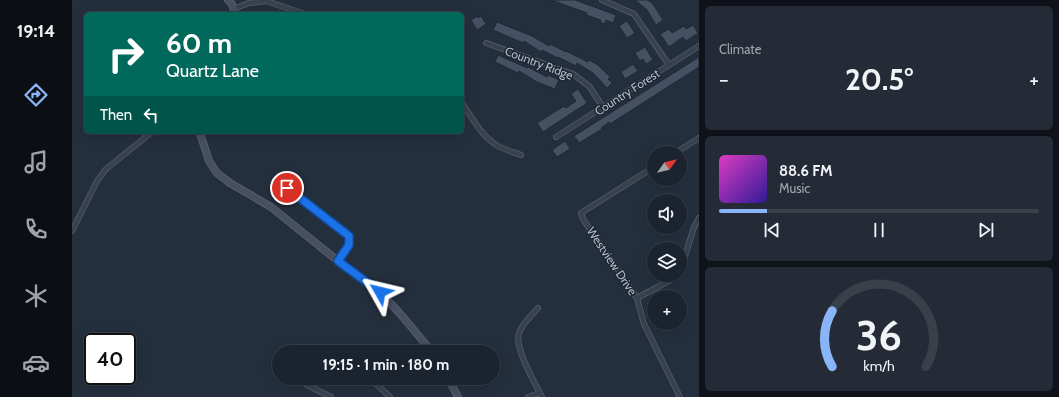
<!DOCTYPE html>
<meta charset="utf-8">
<style>
:root{--surface:#1b232e;--page:#242b36;--text:#f1f3f6;--muted:#a0a4aa;--line:#39404a;--accent:#8ab4f8}
body{margin:0;font-family:Cabin,sans-serif;background:var(--page);color:var(--text);height:100vh;display:flex;flex-direction:column;font-size:15px;white-space:nowrap}
*{box-sizing:border-box;margin:0}
p{font-size:13px;color:var(--muted)}
.icon{flex:none;width:22px;height:22px;fill:none;stroke:currentColor;stroke-width:2;stroke-linecap:round;stroke-linejoin:round}
.map{position:relative;flex:1;overflow:hidden}
.panel{display:flex;flex-direction:column;gap:6px;padding:6px;background:#0f1319;width:360px}
.panel>*{flex:none}
.hud{position:absolute;left:12px;top:12px;width:380px;height:122px;border-radius:6px;box-shadow:0 2px 10px #0003,0 0 0 1px var(--line);background:#00695c;color:#fff;overflow:hidden}
.needle{width:26px;rotate:56deg}
.controls{position:absolute;left:575px;top:146px;display:grid;gap:8px}
.controls a{display:grid;place-items:center;width:40px;height:40px;border-radius:50%;background:var(--surface);box-shadow:0 2px 10px #0003,0 0 0 1px var(--line);font-size:20px}
.speed{position:absolute;left:12px;top:333px;display:flex;gap:8px;font-size:20px;font-weight:700;text-align:center}
.speed>*{display:grid;place-content:center;width:52px;height:52px;border-radius:50%;background:var(--surface);box-shadow:0 2px 10px #0003,0 0 0 1px var(--line);line-height:1}
.speed .limit{border:2px solid #111;border-radius:6px;background:#fff;color:#111}
.pin{position:absolute;display:grid;place-items:center;width:34px;height:34px;color:#fff;margin:-17px;border:2px solid #fff;border-radius:50%;box-shadow:0 1px 4px #0007}
.me{position:absolute;width:44px;margin:-22px;rotate:307deg;stroke-linejoin:round;filter:drop-shadow(0 0 3px #0008)}
.turn{display:flex;align-items:center;gap:14px;height:84px;padding:0 16px;font-size:18px}
.turn .icon{width:52px;height:52px;stroke-width:2.5}
.turn b{display:block;font-size:28px;line-height:34px}
.then{display:flex;align-items:center;height:38px;padding:0 16px;background:#0003;gap:8px;font-size:15px}
.big{font-size:30px;font-weight:700;line-height:1.1}
.panel .card{flex:1;display:flex;flex-direction:column;justify-content:center;gap:6px;min-width:0;padding:0 14px;border-radius:6px;background:var(--page)}
.panel .dial{align-items:center;gap:0}
.dial svg{height:104px;overflow:visible;fill:none;stroke:var(--line);stroke-width:7;stroke-linecap:round;text-anchor:middle}
.dial text{fill:var(--text);stroke:none}
.song{display:flex;align-items:center;gap:12px}
.cover{width:48px;height:48px;border-radius:6px;background:linear-gradient(135deg,hsl(310 70% 55%),hsl(250 70% 35%))}
.played{height:4px;border-radius:2px;background:linear-gradient(90deg,var(--accent) 15%,var(--line) 15%)}
.keys{display:flex;justify-content:space-around;direction:ltr}
.heat{display:flex;justify-content:space-between;align-items:center;font-size:22px;direction:ltr}
.trip{position:absolute;left:200px;top:345px;width:228px;height:40px;border-radius:20px;background:var(--surface);box-shadow:0 2px 10px #0003,0 0 0 1px var(--line);font-weight:700;line-height:40px;text-align:center}
main{display:flex;flex:1;min-height:0}
.menu{display:flex;flex-direction:column;width:72px;justify-content:space-around;align-items:center;background:#0b0e12;color:var(--muted)}
.menu .icon{width:28px;height:28px}
.menu .current{color:var(--accent)}
.menu b{font-size:18px;color:var(--text)}
.map>svg:first-child{display:block}
</style>
<main>
<nav class="menu">
<b>19:14</b>
<svg class="icon current" aria-label="directions" viewBox="0 0 24 24"><path d="M12 3l9 9-9 9-9-9zM9 14v-3h6M13 9l2 2-2 2"/></svg>
<svg class="icon" aria-label="music" viewBox="0 0 24 24"><path d="M9 18V5l10-2v13"/><circle cx="6" cy="18" r="3"/><circle cx="16" cy="16" r="3"/></svg>
<svg class="icon" aria-label="phone" viewBox="0 0 24 24"><path d="M5 4h4l2 5-3 2q2 4 5 5l2-3 5 2v4C11 20 4 13 5 4z"/></svg>
<svg class="icon" aria-label="climate" viewBox="0 0 24 24"><path d="M12 3v18M4 7l16 10M4 17L20 7"/></svg>
<svg class="icon" aria-label="car" viewBox="0 0 24 24"><path d="M5 17H2v-5l4-1 3-4h7l3 4 3 1v5h-3M9 17h6M6 11h13"/><circle cx="7" cy="17" r="2"/><circle cx="17" cy="17" r="2"/></svg>
</nav>
<div class="map">
<svg width="627" height="397" viewBox="0 0 627 397">
<rect width="100%" height="100%" fill="#242f3e"/>
<g fill="#455162" stroke="#1f2835">
<polygon points="479,0 503,0 544,15 541,23 534,20 533,24 528,22 529,20 514,15 515,13"/>
<polygon points="563,0 576,0 581,4 591,20 584,25 575,10"/>
<polygon points="405,16 406,18 409,16 414,24 405,30 399,20"/>
<polygon points="555,21 563,33 555,38 547,26"/>
<polygon points="425,22 460,36 477,46 478,44 494,52 494,51 516,62 517,60 526,65 538,77 536,79 540,83 535,88 521,73 505,63 504,66 486,57 486,58 470,50 469,52 452,41 451,43 421,30"/>
<polygon points="621,25 626,33 614,41 611,37 597,47 588,34 597,29 600,33 612,26 614,29"/>
<polygon points="573,47 581,60 574,64 571,59 568,61 563,53"/>
<polygon points="426,55 455,68 456,67 475,77 476,75 487,80 483,89 465,82 447,71 446,73 423,62"/>
<polygon points="627,57 627,67 552,115 538,124 537,122 529,128 530,129 507,143 502,136"/>
<polygon points="561,64 566,71 553,79 549,72"/>
<polygon points="506,89 515,103 471,132 465,123 492,106 494,108 504,101 499,94"/>
<polygon points="493,141 498,149 485,157 480,150"/>
</g>
<g fill="none" stroke-linecap="round" stroke-linejoin="round">
<defs>
<g id="street">
<polyline points="530,0 562,14 597,65"/>
<polyline points="161,9 177,3 194,1 233,14"/>
<polyline points="414,43 501,74 517,86 531,107"/>
<path d="M390,103C400,118 410,137 426,146C433,150 442,152 449,155"/>
<polyline points="484,137 627,46"/>
<polyline points="603,153 627,138"/>
<polyline points="582,167 509,213 511,219 565,298 572,324 608,397"/>
<polyline points="215,188 277,236 277,245 266,261"/>
<polyline points="0,231 25,181 34,169 80,132"/>
<polyline points="608,269 610,266 622,227 627,218"/>
<polyline points="565,298 597,281 602,275"/>
<path d="M466,308C459,316 450,324 447,333C442,348 463,383 470,397"/>
<polyline points="298,378 318,397"/>
<polyline points="233,384 259,397"/>
<polyline points="456,397 468,393"/>
</g>
<g id="secondary">
<polyline points="156,0 160,4 163,14"/>
<polyline points="128,132 129,136 137,161 145,173 158,183 199,207 266,261 308,292 331,317 360,352"/>
<polyline points="376,378 386,397"/>
</g>
</defs>
<use href="#street" stroke="#565f6c" stroke-width="6"/>
<use href="#secondary" stroke="#565f6c" stroke-width="8"/>
<use href="#street" stroke="#38414e" stroke-width="4.5"/>
<use href="#secondary" stroke="#465061" stroke-width="6"/>
</g>
<g fill="none" stroke-linecap="round" stroke-linejoin="round">
<defs>
<polyline id="route" points="215,188 277,236 277,245 266,261 308,292"/>
</defs>
<use href="#route" stroke="#114b97" stroke-width="10"/>
<use href="#route" stroke="#1a73e8" stroke-width="7"/>
</g>
<g text-anchor="middle" dominant-baseline="central" stroke-width="3" stroke-linejoin="round" paint-order="stroke">
<g font-size="12" fill="#b4bcc9" stroke="#1d2633">
<text transform="translate(467 63) rotate(21)">Country Ridge</text>
<text transform="translate(555 92) rotate(-33)">Country Forest</text>
<text transform="translate(540 261) rotate(56)">Westview Drive</text>
</g>
</g>
</svg>
<div class="controls">
<a><svg class="needle" viewBox="-14 -14 28 28"><path d="M0-13l5 13h-10z" fill="#e53935"/><path d="M0 13l5-13h-10z" fill="#a0a4aa"/></svg></a>
<a><svg class="icon" aria-label="sound" viewBox="0 0 24 24"><path d="M4 9h4l5-4v14l-5-4H4zM17 9q2 3 0 6"/></svg></a>
<a><svg class="icon" aria-label="layers" viewBox="0 0 24 24"><path d="M12 4l9 5-9 5-9-5zM3 14l9 5 9-5"/></svg></a>
<a>+</a>
</div>
<div class="speed"><div class="limit">40</div></div>
<div class="pin" style="left:215px;top:188px;background:#d93025"><svg class="icon" aria-label="arrive" viewBox="0 0 24 24"><path d="M6 21V4h12l-3 4 3 4H6"/></svg></div>
<svg class="me" style="left:308px;top:292px" viewBox="-20 -20 40 40"><path d="M0-17L14 15 0 8-14 15z" fill="#1a73e8" stroke="#fff" stroke-width="4"/></svg>
<div class="trip">19:15 · 1 min · 180 m</div>
<div class="hud">
<div class="turn"><svg class="icon" aria-label="right" viewBox="0 0 24 24"><path d="M7 20v-9h11M14 6l5 5-5 5"/></svg><div><b>60 m</b>Quartz Lane</div></div>
<div class="then">Then<svg class="icon" aria-label="left" viewBox="0 0 24 24"><path d="M17 20v-9H6M10 6l-5 5 5 5"/></svg></div>
</div>
</div>
<section class="panel">
<div class="card"><p>Climate</p>
<div class="heat"><a>−</a><b class="big">20.5°</b><a>+</a></div>
</div>
<div class="card">
<div class="song"><i class="cover"></i><div><b>88.6 FM</b><p>Music</p></div></div>
<div class="played"></div>
<div class="keys"><svg class="icon" aria-label="previous" viewBox="0 0 24 24"><path d="M18 5L8 12l10 7zM5 5v14"/></svg><svg class="icon" aria-label="pause" viewBox="0 0 24 24"><path d="M8 5v14M16 5v14"/></svg><svg class="icon" aria-label="next" viewBox="0 0 24 24"><path d="M6 5l10 7-10 7zM19 5v14"/></svg></div>
</div>
<div class="card dial"><svg viewBox="0 0 100 80">
<path d="M14 69A42 42 0 1 1 86 69"/>
<path d="M14 69A42 42 0 0 1 14 26" stroke="#8ab4f8"/>
<text x="50" y="56" font-size="32" font-weight="700">36</text>
<text x="50" y="72" font-size="11">km/h</text>
</svg></div>
</section>
</main>
